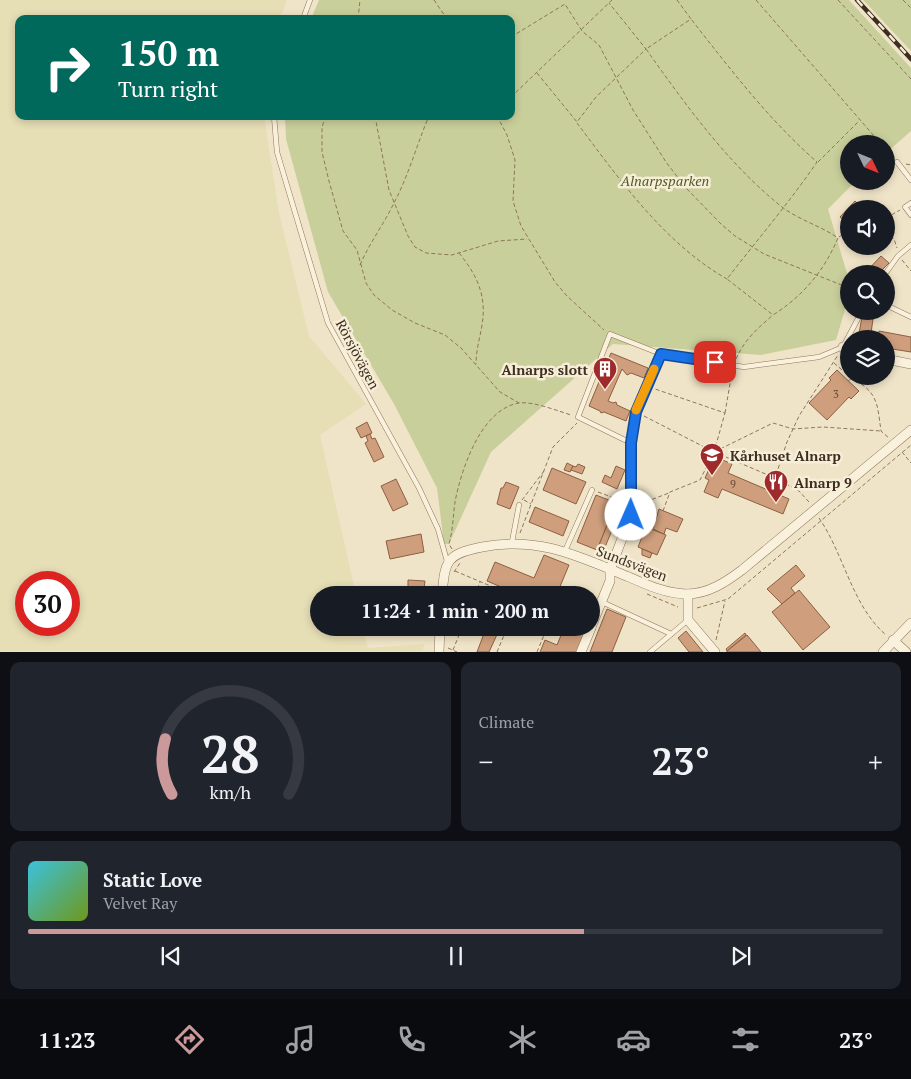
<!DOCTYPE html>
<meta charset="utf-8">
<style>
:root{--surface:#171b24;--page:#20242c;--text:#f1f3f6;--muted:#9ea1a6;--line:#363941;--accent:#cc999b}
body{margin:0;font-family:"PT Serif",serif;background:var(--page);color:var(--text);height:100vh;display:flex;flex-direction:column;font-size:19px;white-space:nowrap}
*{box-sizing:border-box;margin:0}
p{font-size:16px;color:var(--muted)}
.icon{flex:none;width:28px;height:28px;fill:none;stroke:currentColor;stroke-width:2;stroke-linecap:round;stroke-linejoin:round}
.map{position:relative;height:652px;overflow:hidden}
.details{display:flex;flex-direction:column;gap:10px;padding:10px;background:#0d0f14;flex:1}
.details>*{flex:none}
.banner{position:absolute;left:15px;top:15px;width:500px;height:105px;border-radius:10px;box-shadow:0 2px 8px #0003;background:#00695c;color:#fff;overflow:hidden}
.needle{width:32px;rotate:133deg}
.fabs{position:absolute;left:840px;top:135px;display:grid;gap:10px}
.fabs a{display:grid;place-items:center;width:55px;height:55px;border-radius:50%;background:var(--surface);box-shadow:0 2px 8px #0003;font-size:25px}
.speed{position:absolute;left:15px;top:571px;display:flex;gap:10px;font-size:25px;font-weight:700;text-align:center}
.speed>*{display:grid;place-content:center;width:65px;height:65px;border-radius:50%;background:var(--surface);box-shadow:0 2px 8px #0003;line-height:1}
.speed .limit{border:8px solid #d22;background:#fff;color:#111}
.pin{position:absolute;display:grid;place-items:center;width:42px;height:42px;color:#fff;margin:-21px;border-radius:10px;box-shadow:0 2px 8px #0006}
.me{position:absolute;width:55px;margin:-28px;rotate:1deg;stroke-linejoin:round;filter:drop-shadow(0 0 4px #0008)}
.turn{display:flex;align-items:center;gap:18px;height:105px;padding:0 20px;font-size:22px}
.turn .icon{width:65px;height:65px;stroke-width:2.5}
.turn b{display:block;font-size:35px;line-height:42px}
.big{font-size:38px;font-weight:700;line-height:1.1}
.details .card{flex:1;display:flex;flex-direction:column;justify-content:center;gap:8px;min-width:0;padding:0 18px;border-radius:10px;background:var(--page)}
.details .dial{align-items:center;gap:0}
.dial svg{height:130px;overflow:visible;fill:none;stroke:var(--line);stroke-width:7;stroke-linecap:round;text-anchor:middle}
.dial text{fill:var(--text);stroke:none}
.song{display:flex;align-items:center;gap:15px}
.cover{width:60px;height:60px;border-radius:8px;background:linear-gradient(135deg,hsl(190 70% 55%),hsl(80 70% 35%))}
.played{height:5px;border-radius:2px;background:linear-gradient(90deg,var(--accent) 65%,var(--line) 65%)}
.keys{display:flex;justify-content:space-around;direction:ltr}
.heat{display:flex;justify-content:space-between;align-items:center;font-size:28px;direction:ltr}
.details .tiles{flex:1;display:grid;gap:10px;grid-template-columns:1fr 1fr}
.card:last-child{grid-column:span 2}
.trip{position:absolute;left:310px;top:586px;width:290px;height:50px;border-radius:25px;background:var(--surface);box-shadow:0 2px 8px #0003;font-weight:700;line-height:50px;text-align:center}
.dock{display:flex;height:80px;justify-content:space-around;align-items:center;background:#090b0e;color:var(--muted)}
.dock .icon{width:35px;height:35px}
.dock .on{color:var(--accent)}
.dock b{font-size:22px;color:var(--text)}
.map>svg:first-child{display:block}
</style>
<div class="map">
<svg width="911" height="652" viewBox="0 0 911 652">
<rect width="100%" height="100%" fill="#f0e4c8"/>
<path fill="#e6deb5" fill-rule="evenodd" d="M0,0H287L280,19H19V116H264L279,213L309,336L366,404L320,435L356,595H319V628H363L368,648L424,644L423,651H0ZM26,582H69V625H26Z"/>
<g fill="#c9cf9b">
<polygon points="319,0 849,0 911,68 911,131 886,153 886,144 849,144 849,181 856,181 828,209 849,280 849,296 836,340 761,355 613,344 491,452 449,544 444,544 437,488 394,404 328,292 286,139 285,116 511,116 511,19 311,19"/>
<polygon points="863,0 911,0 911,51 867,4"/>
</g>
<g fill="#cf9f7d" stroke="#8d5f41">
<polygon points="855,201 863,209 849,209 849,226 840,217"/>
<polygon points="881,256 889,263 878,274 864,274"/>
<polygon points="862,317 873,319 871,333 878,334 877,339 858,339"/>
<polygon points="879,331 911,337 911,352 886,348 886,339 877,339"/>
<polygon points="611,353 648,368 644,378 631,373 627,375 622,369 608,401 613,403 616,402 617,405 630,411 626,421 604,412 601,413 600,411 589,406"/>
<polygon points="837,370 859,391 851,399 849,397 827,420 809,403 831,380 829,378"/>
<polygon points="367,422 372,433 361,438 356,428"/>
<polygon points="370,434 372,439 375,438 384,457 374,462 365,443 368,441 366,436"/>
<polygon points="718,458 732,464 728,473 789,499 783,514 722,489 718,498 704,492 709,480 705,478 709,469 713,470"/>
<polygon points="567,463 573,466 570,472 564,470"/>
<polygon points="578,464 585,467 582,474 571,470 573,466 576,467"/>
<polygon points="616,466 625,470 617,489 602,482 605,475 611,478"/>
<polygon points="552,468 586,482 576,504 543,490"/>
<polygon points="396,479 408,504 393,511 381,486"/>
<polygon points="506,482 519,487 510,509 497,504 501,488 503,488"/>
<polygon points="596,495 616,503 597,550 577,542"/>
<polygon points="616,503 622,506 603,552 597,550"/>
<polygon points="535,507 569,521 563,536 529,522"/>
<polygon points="659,509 683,519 677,532 666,528 664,534 653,529"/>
<polygon points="646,527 666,535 657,555 638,547"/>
<polygon points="421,534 424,552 390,559 386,541"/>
<polygon points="642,549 652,553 650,558 642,555"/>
<polygon points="544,555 569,565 559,589 574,595 520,595 487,581 495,562 534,578"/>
<polygon points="796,565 805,576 791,588 795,593 782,604 767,589"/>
<polygon points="408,580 425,581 423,595 408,595"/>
<polygon points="799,590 830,627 803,650 772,612"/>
<polygon points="607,609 626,617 612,652 590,652"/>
<polygon points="485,628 500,628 489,652 477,652 485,631"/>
<polygon points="564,628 586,628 577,652 540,652 545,640 557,645"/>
<polygon points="686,631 703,652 689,652 678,638"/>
<polygon points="745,633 746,635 727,651 726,649"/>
<polygon points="747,635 761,652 727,652 727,651"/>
</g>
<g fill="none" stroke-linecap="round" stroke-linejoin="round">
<defs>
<g id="lane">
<polyline points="303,19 310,0"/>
<polyline points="274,116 277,152 328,323 419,488 438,529 447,561"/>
<polyline points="897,162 911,180"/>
<polyline points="911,203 905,207 911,215"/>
<polyline points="885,274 898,256 911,245"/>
<polyline points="886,305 911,317"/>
<polyline points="631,443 578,417 610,334 661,354 744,367 819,357 843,347 862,311"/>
<polyline points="512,542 519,505"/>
<polyline points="565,551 592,490"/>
<polyline points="602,602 671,634"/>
<polyline points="650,652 688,620"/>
</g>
<g id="street">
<polyline points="843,347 849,349"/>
<polyline points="886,359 911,364"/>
<polyline points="688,594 688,620 715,652"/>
<path d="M442,595C445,561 446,554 482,547C538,536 578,556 629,577C647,585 667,594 687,594C708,594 726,582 742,570L911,430"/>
<polyline points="591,627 610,581 610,570 631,515 631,443 636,412 661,354"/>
<polyline points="893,640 906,652"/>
<polyline points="439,652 440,628"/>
<polyline points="581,652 591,628"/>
<polyline points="883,652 911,623"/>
</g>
</defs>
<use href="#lane" stroke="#8d765c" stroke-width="5.5"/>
<use href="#street" stroke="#8d765c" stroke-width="10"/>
<g stroke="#8d765c" stroke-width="1" stroke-dasharray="4 2.5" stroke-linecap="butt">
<polyline points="434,0 447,19"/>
<path d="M677,0L691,19L646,49C685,104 728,164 782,207C799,220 821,226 838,238C824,271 803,296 773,315L727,279C757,240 789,203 817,162C769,120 731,70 691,19"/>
<polyline points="756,0 881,144"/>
<polyline points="838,0 911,79"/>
<polyline points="903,0 911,8"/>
<polyline points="358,19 360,0"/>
<polyline points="511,37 565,4 582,31 599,45 633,110 666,162 686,188 721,224 735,236 764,254 849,288"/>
<polyline points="537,73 577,122 596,97 646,49 609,3"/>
<polyline points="511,97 612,0"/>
<polyline points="326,116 322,127 322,152 329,181 343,231 357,250 366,283 374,295 392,310 415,323 445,335 461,348 500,392 519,403"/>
<polyline points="375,116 389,190 408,236 415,247 426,253 452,255 498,241 527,239"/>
<polyline points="497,116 507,135 515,160 513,201 521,226 555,282 567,296 604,330"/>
<path d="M577,123C620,180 664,243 727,279"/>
<polyline points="886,150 892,157"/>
<polyline points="818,162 859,121"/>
<polyline points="906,164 911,165"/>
<polyline points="886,218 900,210"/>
<polyline points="886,231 894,239 897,248"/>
<polyline points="839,237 849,230"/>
<path d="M459,253C477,275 487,296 482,325C480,338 476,350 476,364"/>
<polyline points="902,260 911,271"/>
<path d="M360,265C370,242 384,224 395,201C409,174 417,144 429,116"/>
<path d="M736,359C744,340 758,328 773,315"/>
<polyline points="834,363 849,376"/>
<path d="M853,376L852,378C878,393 877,402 881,431L889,438"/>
<polyline points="848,381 852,378 850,376"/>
<polyline points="725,413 732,372"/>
<polyline points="644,416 714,452 725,413 655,389"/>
<polyline points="714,452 775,478 770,489"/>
<polyline points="902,452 911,463"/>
<polyline points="598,492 617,499 623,506"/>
<polyline points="522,500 544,471"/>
<polyline points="524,500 531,504"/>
<polyline points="809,502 799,491 775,478 787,442 799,416 838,355"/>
<polyline points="640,504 669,493"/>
<polyline points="663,511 670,492 700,480 714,452 773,423 793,429 823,427 881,431"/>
<path d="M819,518C844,554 852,606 886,635"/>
<polyline points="639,519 650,524"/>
<polyline points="520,533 553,447 577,423"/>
<path d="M452,549L449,544C453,530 453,516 455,502C461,470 481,409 519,403C533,401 558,411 571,415"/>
<polyline points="455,571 512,595"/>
<polyline points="454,572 460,563"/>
<polyline points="647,594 678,607"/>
<polyline points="475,595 480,582"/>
<polyline points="697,608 728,599 911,445"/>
<polyline points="716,640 725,601"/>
<polyline points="448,648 457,652"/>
<polyline points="453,650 459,635 467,628"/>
<polyline points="497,652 507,628"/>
<polyline points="537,652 547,628"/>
</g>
<use href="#lane" stroke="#faf1dc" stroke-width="4.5"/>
<use href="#street" stroke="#faf1dc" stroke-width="9"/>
<defs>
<polyline id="rail" points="857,0 911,59"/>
</defs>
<use href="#rail" stroke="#3d2e20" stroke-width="4.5"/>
<use href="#rail" stroke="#f7eed8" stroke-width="2.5" stroke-dasharray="8" stroke-linecap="butt"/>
</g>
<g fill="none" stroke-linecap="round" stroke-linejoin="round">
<defs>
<polyline id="route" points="631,515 631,443 636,412 661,354 715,362"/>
</defs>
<use href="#route" stroke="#114b97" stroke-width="12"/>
<use href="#route" stroke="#1a73e8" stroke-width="9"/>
<polyline stroke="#f59e0b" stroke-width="9" points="636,410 654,369"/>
</g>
<defs>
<symbol id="building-pin" viewBox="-11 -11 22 30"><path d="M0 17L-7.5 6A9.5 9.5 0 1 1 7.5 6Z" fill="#9e2a2b" stroke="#f7eed8"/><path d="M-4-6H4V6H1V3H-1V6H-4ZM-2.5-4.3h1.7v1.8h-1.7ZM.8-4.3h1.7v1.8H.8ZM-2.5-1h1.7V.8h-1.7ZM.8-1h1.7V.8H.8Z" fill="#fff"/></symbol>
<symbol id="university-pin" viewBox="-11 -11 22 30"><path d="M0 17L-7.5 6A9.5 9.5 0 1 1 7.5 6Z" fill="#9e2a2b" stroke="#f7eed8"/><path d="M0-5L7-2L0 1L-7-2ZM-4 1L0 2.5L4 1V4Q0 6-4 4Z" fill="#fff"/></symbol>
<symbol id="restaurant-pin" viewBox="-11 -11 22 30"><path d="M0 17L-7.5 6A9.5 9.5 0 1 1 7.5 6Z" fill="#9e2a2b" stroke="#f7eed8"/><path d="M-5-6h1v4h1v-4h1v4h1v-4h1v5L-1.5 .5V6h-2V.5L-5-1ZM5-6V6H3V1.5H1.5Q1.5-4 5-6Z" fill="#fff"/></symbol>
</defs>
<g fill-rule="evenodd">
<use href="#building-pin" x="591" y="355" width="28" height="38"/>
<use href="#university-pin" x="698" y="441" width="28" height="38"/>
<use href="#restaurant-pin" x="762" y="468" width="28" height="38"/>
</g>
<g text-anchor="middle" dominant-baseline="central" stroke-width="5" stroke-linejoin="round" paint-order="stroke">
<g font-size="11" fill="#624a37">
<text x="836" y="394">3</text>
<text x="733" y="484">9</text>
</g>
<g font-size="14" font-style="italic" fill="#4d5a26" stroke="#f7eed8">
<text x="665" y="180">Alnarpsparken</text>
</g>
<g font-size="14" fill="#3d2e20" stroke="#f7eed8">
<text transform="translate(358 354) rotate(62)">Rörsjövägen</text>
<text transform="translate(632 563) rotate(21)">Sundsvägen</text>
</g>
<g font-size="14" font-weight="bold" fill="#3d2e20" stroke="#f7eed8" text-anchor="start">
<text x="588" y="369" text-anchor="end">Alnarps slott</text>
<text x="730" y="455">Kårhuset Alnarp</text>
<text x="794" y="482">Alnarp 9</text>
</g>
</g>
</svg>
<div class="fabs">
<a><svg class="needle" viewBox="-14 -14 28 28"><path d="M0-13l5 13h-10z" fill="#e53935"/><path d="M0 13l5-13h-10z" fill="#9ea1a6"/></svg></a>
<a><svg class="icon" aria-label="sound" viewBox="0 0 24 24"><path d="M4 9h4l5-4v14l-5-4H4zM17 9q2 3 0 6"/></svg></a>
<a><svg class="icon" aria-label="search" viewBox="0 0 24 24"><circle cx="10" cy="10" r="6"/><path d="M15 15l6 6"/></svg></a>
<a><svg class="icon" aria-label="layers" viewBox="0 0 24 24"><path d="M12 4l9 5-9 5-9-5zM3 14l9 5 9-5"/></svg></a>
</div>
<div class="speed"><div class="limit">30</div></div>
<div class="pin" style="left:715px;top:362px;background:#d93025"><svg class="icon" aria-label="arrive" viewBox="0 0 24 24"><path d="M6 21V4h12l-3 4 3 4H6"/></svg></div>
<svg class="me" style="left:631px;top:515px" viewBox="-20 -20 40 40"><circle r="19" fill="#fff"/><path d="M0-13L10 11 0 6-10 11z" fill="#1a73e8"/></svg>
<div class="trip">11:24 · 1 min · 200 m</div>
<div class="banner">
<div class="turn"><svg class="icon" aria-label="right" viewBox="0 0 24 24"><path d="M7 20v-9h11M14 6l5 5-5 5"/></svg><div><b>150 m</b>Turn right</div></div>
</div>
</div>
<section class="details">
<div class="tiles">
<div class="card dial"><svg viewBox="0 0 100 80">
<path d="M14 69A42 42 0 1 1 86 69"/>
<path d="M14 69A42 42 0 0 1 10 35" stroke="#cc999b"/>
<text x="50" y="56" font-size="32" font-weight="700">28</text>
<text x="50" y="72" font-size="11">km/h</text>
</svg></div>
<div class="card"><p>Climate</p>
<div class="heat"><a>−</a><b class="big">23°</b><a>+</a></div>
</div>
<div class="card">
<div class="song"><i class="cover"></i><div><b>Static Love</b><p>Velvet Ray</p></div></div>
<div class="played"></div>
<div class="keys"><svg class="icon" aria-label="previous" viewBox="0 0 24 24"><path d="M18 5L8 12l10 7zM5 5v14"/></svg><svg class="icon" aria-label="pause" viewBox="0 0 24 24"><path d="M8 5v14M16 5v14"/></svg><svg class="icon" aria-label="next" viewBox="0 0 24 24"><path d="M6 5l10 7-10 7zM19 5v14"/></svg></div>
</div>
</div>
</section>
<nav class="dock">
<b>11:23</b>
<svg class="icon on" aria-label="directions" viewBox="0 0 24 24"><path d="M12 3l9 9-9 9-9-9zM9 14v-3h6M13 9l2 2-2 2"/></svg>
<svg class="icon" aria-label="music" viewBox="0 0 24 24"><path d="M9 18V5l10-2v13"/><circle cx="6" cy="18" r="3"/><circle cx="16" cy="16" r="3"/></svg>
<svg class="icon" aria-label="phone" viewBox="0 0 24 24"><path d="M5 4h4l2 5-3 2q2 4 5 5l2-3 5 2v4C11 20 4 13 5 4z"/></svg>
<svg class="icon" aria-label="climate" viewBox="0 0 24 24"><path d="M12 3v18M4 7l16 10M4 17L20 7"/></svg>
<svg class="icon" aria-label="car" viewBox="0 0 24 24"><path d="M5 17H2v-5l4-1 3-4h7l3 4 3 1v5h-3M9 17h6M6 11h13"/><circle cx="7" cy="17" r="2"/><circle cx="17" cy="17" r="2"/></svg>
<svg class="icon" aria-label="filters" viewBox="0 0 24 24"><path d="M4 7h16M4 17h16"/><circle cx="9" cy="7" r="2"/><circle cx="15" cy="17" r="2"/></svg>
<b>23°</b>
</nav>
